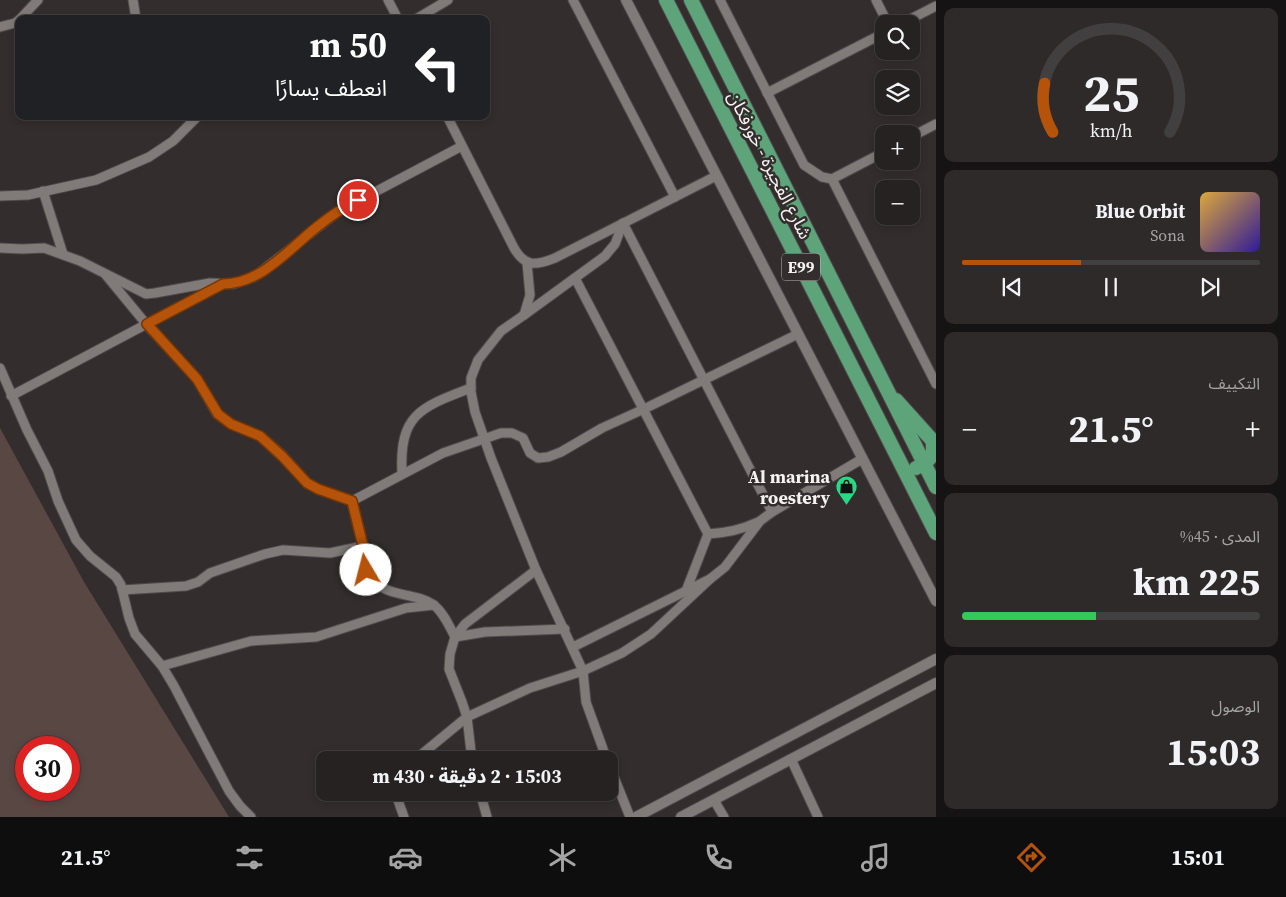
<!DOCTYPE html>
<html lang="ar">
<meta charset="utf-8">
<style>
:root{--surface:#262222;--page:#2e2a2a;--text:#f1f3f6;--muted:#a4a4a5;--line:#423f40;--accent:#b45309}
body{margin:0;font-family:"Source Serif 4","Noto Sans Arabic",serif;background:var(--page);color:var(--text);direction:rtl;height:100vh;display:flex;flex-direction:column;font-size:19px;white-space:nowrap}
*{box-sizing:border-box;margin:0}
p{font-size:16px;color:var(--muted)}
.icon{flex:none;width:28px;height:28px;fill:none;stroke:currentColor;stroke-width:2;stroke-linecap:round;stroke-linejoin:round}
.map{position:relative;flex:1;overflow:hidden;direction:ltr}
.sheet{display:flex;flex-direction:column;gap:8px;padding:8px;background:#151313;width:350px}
.sheet>*{flex:none}
.guide{position:absolute;left:15px;top:15px;width:475px;height:105px;border-radius:10px;box-shadow:0 2px 8px #0003,0 0 0 1px var(--line);direction:rtl;background:#202124;color:#fff;overflow:hidden}
.buttons{position:absolute;left:875px;top:15px;display:grid;gap:10px}
.buttons a{display:grid;place-items:center;width:45px;height:45px;border-radius:10px;background:var(--surface);box-shadow:0 2px 8px #0003,0 0 0 1px var(--line);font-size:25px}
.speed{position:absolute;left:15px;top:736px;display:flex;gap:10px;font-size:25px;font-weight:700;text-align:center}
.speed>*{display:grid;place-content:center;width:65px;height:65px;border-radius:50%;background:var(--surface);box-shadow:0 2px 8px #0003,0 0 0 1px var(--line);line-height:1}
.speed .limit{border:8px solid #d22;background:#fff;color:#111}
.pin{position:absolute;display:grid;place-items:center;width:42px;height:42px;color:#fff;margin:-21px;border:2px solid #fff;border-radius:50%;box-shadow:0 1px 5px #0007}
.me{position:absolute;width:55px;margin:-28px;rotate:352deg;stroke-linejoin:round;filter:drop-shadow(0 0 4px #0008)}
.turn{display:flex;align-items:center;gap:18px;height:105px;padding:0 20px;font-size:22px}
.turn .icon{width:65px;height:65px;stroke-width:2.5}
.turn b{display:block;font-size:35px;line-height:42px}
.big{font-size:38px;font-weight:700;line-height:1.1}
.sheet .card{flex:1;display:flex;flex-direction:column;justify-content:center;gap:8px;min-width:0;padding:0 18px;border-radius:10px;background:var(--page)}
.sheet .dial{align-items:center;gap:0}
.dial svg{height:130px;overflow:visible;fill:none;stroke:var(--line);stroke-width:7;stroke-linecap:round;text-anchor:middle}
.dial text{fill:var(--text);stroke:none}
.song{display:flex;align-items:center;gap:15px}
.cover{width:60px;height:60px;border-radius:8px;background:linear-gradient(135deg,hsl(40 70% 55%),hsl(250 70% 35%))}
.played{height:5px;border-radius:2px;background:linear-gradient(90deg,var(--accent) 40%,var(--line) 40%)}
.keys{display:flex;justify-content:space-around;direction:ltr}
.heat{display:flex;justify-content:space-between;align-items:center;font-size:28px;direction:ltr}
.charge{height:8px;border-radius:4px;background:linear-gradient(90deg,#34c759 45%,var(--line) 0)}
.trip{position:absolute;left:316px;top:751px;width:302px;height:50px;border-radius:10px;background:var(--surface);box-shadow:0 2px 8px #0003,0 0 0 1px var(--line);font-weight:700;line-height:50px;text-align:center;direction:rtl}
.tab-bar{display:flex;height:80px;justify-content:space-around;align-items:center;background:#0f0e0e;color:var(--muted)}
.tab-bar .icon{width:35px;height:35px}
.tab-bar .selected{color:var(--accent)}
.tab-bar b{font-size:22px;color:var(--text)}
main{display:flex;flex:1;min-height:0}
.map>svg:first-child{display:block}
</style>
<main>
<section class="sheet">
<div class="card dial"><svg viewBox="0 0 100 80">
<path d="M14 69A42 42 0 1 1 86 69"/>
<path d="M14 69A42 42 0 0 1 9 39" stroke="#b45309"/>
<text x="50" y="56" font-size="32" font-weight="700">25</text>
<text x="50" y="72" font-size="11">km/h</text>
</svg></div>
<div class="card">
<div class="song"><i class="cover"></i><div><b>Blue Orbit</b><p>Sona</p></div></div>
<div class="played"></div>
<div class="keys"><svg class="icon" aria-label="previous" viewBox="0 0 24 24"><path d="M18 5L8 12l10 7zM5 5v14"/></svg><svg class="icon" aria-label="pause" viewBox="0 0 24 24"><path d="M8 5v14M16 5v14"/></svg><svg class="icon" aria-label="next" viewBox="0 0 24 24"><path d="M6 5l10 7-10 7zM19 5v14"/></svg></div>
</div>
<div class="card"><p>التكييف</p>
<div class="heat"><a>−</a><b class="big">21.5°</b><a>+</a></div>
</div>
<div class="card"><p>المدى · 45%</p><b class="big">225 km</b><div class="charge"></div></div>
<div class="card"><p>الوصول</p><b class="big">15:03</b></div>
</section>
<div class="map">
<svg width="936" height="817" viewBox="0 0 936 817">
<rect width="100%" height="100%" fill="#332e2d"/>
<path fill="#594743" fill-rule="evenodd" d="M0,428L84,582L229,817H0ZM26,748H69V790H26Z"/>
<g fill="none" stroke-linecap="round" stroke-linejoin="round">
<defs>
<g id="minor">
<polyline points="133,0 136,19"/>
<polyline points="388,0 398,19"/>
<polyline points="573,0 675,197"/>
<polyline points="720,0 804,165 822,177 832,179 884,152"/>
<polyline points="876,0 888,24"/>
<polyline points="20,19 38,0"/>
<polyline points="416,19 448,0"/>
<polyline points="901,24 936,6"/>
<polyline points="0,27 15,23 19,20"/>
<polyline points="767,93 884,33"/>
<path d="M447,116L514,248C525,267 535,266 555,258L716,176"/>
<polyline points="911,137 936,124"/>
<polyline points="832,179 936,384"/>
<polyline points="43,191 63,254"/>
<polyline points="0,196 28,195 96,180 149,157 173,141 198,116"/>
<polyline points="623,223 772,512"/>
<polyline points="0,248 22,249 44,248 80,261 146,294 155,293 210,283 233,284 254,277 339,211 462,146"/>
<polyline points="527,263 530,295 524,315 501,331 478,360 471,378 471,392 475,412 491,458 536,570 583,671 586,702 607,760"/>
<polyline points="105,274 147,325 197,379 217,414 231,424 260,436 282,455 307,483 318,489 352,501 443,453 501,433 512,433 523,438 530,453 538,458 548,457 561,452 602,428 644,409 798,334"/>
<polyline points="575,278 708,534 686,591"/>
<polyline points="524,315 605,256 615,244 623,223"/>
<polyline points="0,368 27,430 48,471 58,501 76,540 90,556 116,577 121,585 129,618 135,634 162,666 174,686 229,791 240,806 251,817"/>
<polyline points="11,396 222,284"/>
<path d="M402,473C399,414 421,407 471,388"/>
<path d="M352,501C355,516 360,530 363,546C364,554 363,565 367,572C383,600 412,590 434,605C444,613 449,626 455,637L485,632L565,629"/>
<path d="M708,534C726,533 741,530 758,522"/>
<polyline points="122,590 186,586 198,582 210,573 265,554 283,550 330,553 363,546"/>
<polyline points="573,647 710,579 725,567 760,521 772,512 862,459"/>
<polyline points="162,666 251,641 316,637 406,608 434,605"/>
<polyline points="791,759 818,817"/>
<polyline points="408,760 422,754 467,717 530,688 583,671 622,653 651,634 710,579"/>
<polyline points="472,760 467,717 462,702 449,669 450,654 455,637 465,624 536,570"/>
<polyline points="610,767 630,817"/>
<polyline points="395,792 404,817"/>
<polyline points="480,792 487,817"/>
<polyline points="714,800 724,817"/>
</g>
<g id="tertiary">
<polyline points="626,0 936,601"/>
<polyline points="636,817 936,659"/>
<polyline points="681,817 936,683"/>
</g>
<g id="trunk">
<polyline points="666,0 936,533"/>
<polyline points="691,0 936,487"/>
<path d="M896,400L932,440C936,455 929,462 916,468"/>
</g>
</defs>
<use href="#minor" stroke="#504b4b" stroke-width="11"/>
<use href="#tertiary" stroke="#504b4b" stroke-width="12"/>
<use href="#trunk" stroke="#504b4b" stroke-width="16"/>
<use href="#minor" stroke="#807b79" stroke-width="9"/>
<use href="#tertiary" stroke="#807b79" stroke-width="10"/>
<use href="#trunk" stroke="#5ea47a" stroke-width="14"/>
</g>
<g fill="none" stroke-linecap="round" stroke-linejoin="round">
<defs>
<path id="route" d="M358,200C345,207 333,214 322,223C292,245 263,284 223,284L147,324L197,379L218,414L231,424L260,436L282,456L307,483L318,489L352,501L363,546L366,570"/>
</defs>
<use href="#route" stroke="#753606" stroke-width="12"/>
<use href="#route" stroke="#b45309" stroke-width="9"/>
</g>
<defs>
<symbol id="shop-pin" viewBox="-11 -11 22 30"><path d="M0 17L-7.5 6A9.5 9.5 0 1 1 7.5 6Z" fill="#28d885" stroke="#332e2d"/><path d="M-5-2.5h2.3a2.7 3.5 0 0 1 5.4 0H5L5.5 6h-11ZM-1.5-2.5h3a1.5 2.3 0 0 0-3 0Z" fill="#111"/></symbol>
</defs>
<g fill-rule="evenodd">
<use href="#shop-pin" x="834" y="474" width="25" height="34"/>
</g>
<g text-anchor="middle" dominant-baseline="central" stroke-width="5" stroke-linejoin="round" paint-order="stroke">
<rect fill="#332e2d" stroke="#bcb7b7" stroke-width="1" x="782" y="253.5" width="38" height="27" rx="4"/>
<g font-size="16" font-weight="bold" fill="#f6f2f2">
<text x="801" y="267">E99</text>
</g>
<g font-size="18" fill="#f6f2f2" stroke="#332e2d">
<text transform="translate(770 165) rotate(63)">شارع الفجيرة - خورفكان</text>
</g>
<g font-size="18" font-weight="bold" fill="#f6f2f2" stroke="#332e2d" text-anchor="end">
<text x="830" y="476">Al marina<tspan x="830" dy="21">roestery</tspan></text>
</g>
</g>
</svg>
<div class="buttons">
<a><svg class="icon" aria-label="search" viewBox="0 0 24 24"><circle cx="10" cy="10" r="6"/><path d="M15 15l6 6"/></svg></a>
<a><svg class="icon" aria-label="layers" viewBox="0 0 24 24"><path d="M12 4l9 5-9 5-9-5zM3 14l9 5 9-5"/></svg></a>
<a>+</a>
<a>−</a>
</div>
<div class="speed"><div class="limit">30</div></div>
<div class="pin" style="left:358px;top:200px;background:#d93025"><svg class="icon" aria-label="arrive" viewBox="0 0 24 24"><path d="M6 21V4h12l-3 4 3 4H6"/></svg></div>
<svg class="me" style="left:366px;top:570px" viewBox="-20 -20 40 40"><circle r="19" fill="#fff"/><path d="M0-13L10 11 0 6-10 11z" fill="#b45309"/></svg>
<div class="trip">15:03 · 2 دقيقة · 430 m</div>
<div class="guide">
<div class="turn"><svg class="icon" aria-label="left" viewBox="0 0 24 24"><path d="M17 20v-9H6M10 6l-5 5 5 5"/></svg><div><b>50 m</b>انعطف يسارًا</div></div>
</div>
</div>
</main>
<nav class="tab-bar">
<b>15:01</b>
<svg class="icon selected" aria-label="directions" viewBox="0 0 24 24"><path d="M12 3l9 9-9 9-9-9zM9 14v-3h6M13 9l2 2-2 2"/></svg>
<svg class="icon" aria-label="music" viewBox="0 0 24 24"><path d="M9 18V5l10-2v13"/><circle cx="6" cy="18" r="3"/><circle cx="16" cy="16" r="3"/></svg>
<svg class="icon" aria-label="phone" viewBox="0 0 24 24"><path d="M5 4h4l2 5-3 2q2 4 5 5l2-3 5 2v4C11 20 4 13 5 4z"/></svg>
<svg class="icon" aria-label="climate" viewBox="0 0 24 24"><path d="M12 3v18M4 7l16 10M4 17L20 7"/></svg>
<svg class="icon" aria-label="car" viewBox="0 0 24 24"><path d="M5 17H2v-5l4-1 3-4h7l3 4 3 1v5h-3M9 17h6M6 11h13"/><circle cx="7" cy="17" r="2"/><circle cx="17" cy="17" r="2"/></svg>
<svg class="icon" aria-label="filters" viewBox="0 0 24 24"><path d="M4 7h16M4 17h16"/><circle cx="9" cy="7" r="2"/><circle cx="15" cy="17" r="2"/></svg>
<b>21.5°</b>
</nav>
